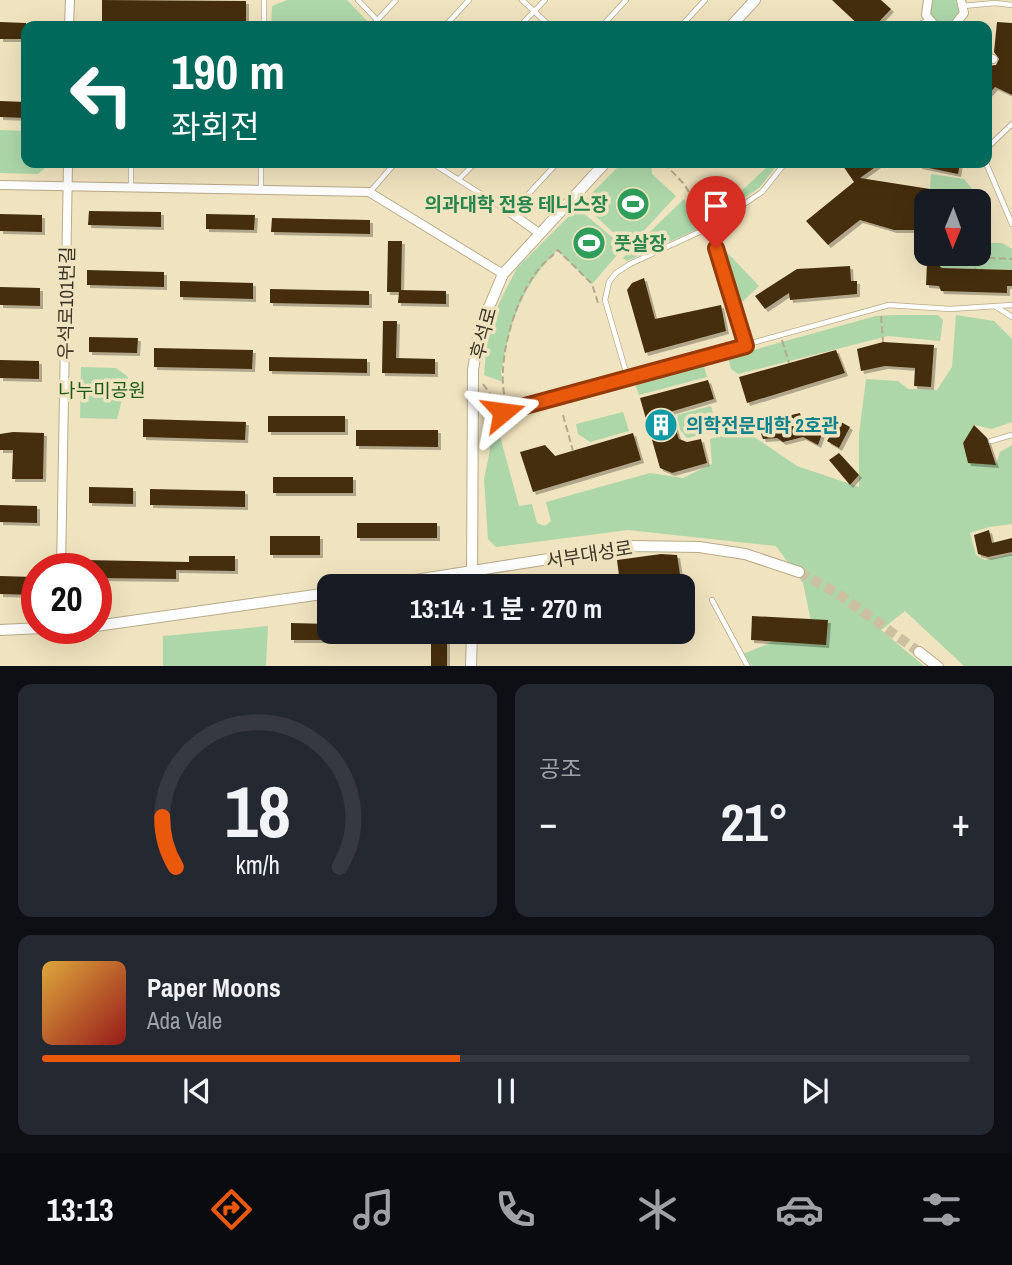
<!DOCTYPE html>
<html lang="ko">
<meta charset="utf-8">
<style>
:root{--surface:#171b24;--page:#242831;--text:#f1f3f6;--muted:#9ea1a6;--line:#363941;--accent:#ea580c}
body{margin:0;font-family:"Archivo Narrow","Noto Sans KR",sans-serif;background:var(--page);color:var(--text);height:100vh;display:flex;flex-direction:column;font-size:26px;white-space:nowrap}
*{box-sizing:border-box;margin:0}
p{font-size:23px;color:var(--muted)}
.icon{flex:none;width:38px;height:38px;fill:none;stroke:currentColor;stroke-width:2;stroke-linecap:round;stroke-linejoin:round}
.map{position:relative;height:666px;overflow:hidden}
.details{display:flex;flex-direction:column;gap:18px;padding:18px;background:#0d0f14;flex:1}
.details>*{flex:none}
.hud{position:absolute;left:21px;top:21px;width:971px;height:147px;border-radius:14px;box-shadow:0 7px 28px #0002;background:#00695c;color:#fff;overflow:hidden}
.needle{width:46px;rotate:181deg}
.tools{position:absolute;left:914px;top:189px;display:grid;gap:14px}
.tools a{display:grid;place-items:center;width:77px;height:77px;border-radius:14px;background:var(--surface);box-shadow:0 7px 28px #0002;font-size:35px}
.speed{position:absolute;left:21px;top:553px;display:flex;gap:14px;font-size:35px;font-weight:700;text-align:center}
.speed>*{display:grid;place-content:center;width:91px;height:91px;border-radius:50%;background:var(--surface);box-shadow:0 7px 28px #0002;line-height:1}
.speed .limit{border:10px solid #d22;background:#fff;color:#111}
.pin{position:absolute;display:grid;place-items:center;width:60px;height:60px;color:#fff;margin:-72px -30px;border-radius:50% 50% 50% 0;rotate:-45deg;box-shadow:0 0 7px #0007}
.pin .icon{rotate:45deg}
.me{position:absolute;width:77px;margin:-38px;rotate:74deg;stroke-linejoin:round;filter:drop-shadow(0 0 5px #0008)}
.turn{display:flex;align-items:center;gap:24px;height:147px;padding:0 35px;font-size:32px}
.turn .icon{width:91px;height:91px;stroke-width:2.5}
.turn b{display:block;font-size:49px;line-height:60px}
.big{font-size:52px;font-weight:700;line-height:1.1}
.details .tile{flex:1;display:flex;flex-direction:column;justify-content:center;gap:10px;min-width:0;padding:0 24px;border-radius:14px;background:var(--page)}
.details .dial{align-items:center;gap:0}
.dial svg{height:182px;overflow:visible;fill:none;stroke:var(--line);stroke-width:7;stroke-linecap:round;text-anchor:middle}
.dial text{fill:var(--text);stroke:none}
.song{display:flex;align-items:center;gap:21px}
.cover{width:84px;height:84px;border-radius:10px;background:linear-gradient(135deg,hsl(40 70% 55%),hsl(0 70% 35%))}
.played{height:7px;border-radius:4px;background:linear-gradient(90deg,var(--accent) 45%,var(--line) 45%)}
.keys{display:flex;justify-content:space-around;direction:ltr}
.heat{display:flex;justify-content:space-between;align-items:center;font-size:38px;direction:ltr}
.details .tiles{flex:1;display:grid;gap:18px;grid-template-columns:1fr 1fr}
.tile:last-child{grid-column:span 2}
.trip{position:absolute;left:317px;top:574px;width:378px;height:70px;border-radius:14px;background:var(--surface);box-shadow:0 7px 28px #0002;font-weight:700;line-height:70px;text-align:center}
.dock{display:flex;height:112px;justify-content:space-around;align-items:center;background:#090b0e;color:var(--muted)}
.dock .icon{width:49px;height:49px}
.dock .current{color:var(--accent)}
.dock b{font-size:32px;color:var(--text)}
.map>svg:first-child{display:block}
</style>
<div class="map">
<svg width="1012" height="667" viewBox="0 0 1012 667">
<defs>
<filter id="shadow"><feDropShadow dx="3" dy="3" stdDeviation="0" flood-color="#0004"/></filter>
</defs>
<rect width="100%" height="100%" fill="#f0e3bf"/>
<g fill="#add7a9">
<polygon points="287,0 347,0 368,22 365,26 271,26 272,6"/>
<polygon points="930,0 956,0 959,14 949,24 939,25 931,19"/>
<polygon points="0,130 26,131 26,163 51,163 38,174 0,173"/>
<path d="M622,163H651L652,174L676,196L629,247L591,212H582L624,247L592,284L557,250C521,288 510,322 501,373L503,382L484,375L487,340L499,303L517,268Z"/>
<polygon points="771,163 779,163 759,188 712,219"/>
<polygon points="931,174 964,179 982,201 930,189"/>
<polygon points="684,199 700,228 627,261 623,258"/>
<polygon points="978,243 1002,243 1012,249 1012,270 941,268 940,254 978,254"/>
<polygon points="723,248 759,286 741,303"/>
<polygon points="895,315 938,315 943,320 940,341 888,336 738,374 731,369 728,357 876,316"/>
<polygon points="956,315 994,321 1012,339 1012,422 992,429 974,425 963,443 968,463 996,464 1000,452 1012,445 1012,524 989,527 970,533 976,555 985,560 1012,554 1012,666 964,666 905,611 881,630 924,666 752,666 743,654 812,626 803,583 776,546 628,530 496,547 488,539 484,479 490,450 487,406 495,418 519,506 532,504 537,523 545,526 551,521 546,502 650,473 683,478 712,464 710,439 744,430 797,466 859,487 859,434 866,379 898,381 908,389 937,390 952,367"/>
<polygon points="704,366 707,377 639,395 635,384"/>
<polygon points="81,367 116,368 128,377 117,419 80,418"/>
<polygon points="711,406 718,431 687,438 680,430 677,415"/>
<polygon points="623,412 629,431 590,442 578,434 576,424"/>
<polygon points="268,626 266,666 163,666 163,636"/>
</g>
<g fill="#452f11" filter="url(#shadow)">
<polygon points="102,0 246,1 246,26 153,26 153,22 102,22"/>
<polygon points="832,0 881,0 891,9 875,26 860,26"/>
<polygon points="0,22 26,23 26,39 0,39"/>
<polygon points="997,22 1012,23 1012,95 995,87 987,96 987,66 996,65 999,59 994,52"/>
<polygon points="0,101 26,102 26,118 0,117"/>
<polygon points="841,163 881,163 860,178 930,189 970,198 970,201 926,201 921,230 894,230 860,220 828,245 806,221 854,182"/>
<polygon points="920,163 960,163 958,174 919,166"/>
<polygon points="89,211 161,212 161,227 88,225"/>
<polygon points="0,214 42,215 42,232 0,231"/>
<polygon points="206,214 255,215 254,230 206,229"/>
<polygon points="272,218 370,220 370,234 271,232"/>
<polygon points="388,241 402,241 401,290 446,291 446,304 398,303 399,292 387,292"/>
<polygon points="927,263 939,264 941,268 1012,270 1012,286 1007,286 1007,293 941,291 939,286 926,285"/>
<polygon points="850,266 851,281 857,281 857,294 790,300 789,293 765,309 755,296 797,269"/>
<polygon points="87,270 164,272 164,287 87,285"/>
<polygon points="644,278 655,319 721,305 726,331 645,353 627,290 632,283"/>
<polygon points="180,281 253,283 253,299 180,297"/>
<polygon points="0,287 40,288 40,306 0,305"/>
<polygon points="270,289 369,291 369,305 270,303"/>
<polygon points="383,321 397,321 396,358 435,359 435,374 382,373"/>
<polygon points="89,337 138,338 137,353 89,352"/>
<polygon points="883,342 934,345 931,387 914,386 915,368 885,366 861,371 857,349"/>
<polygon points="154,348 253,350 252,369 154,367"/>
<polygon points="836,350 845,373 747,403 739,377"/>
<polygon points="269,357 367,359 367,373 269,371"/>
<polygon points="0,360 39,361 39,379 0,378"/>
<polygon points="708,380 714,399 670,412 679,439 687,442 701,439 707,463 672,473 660,468 640,398"/>
<polygon points="800,413 803,425 822,434 818,445 803,437 783,442 777,438 763,439 757,423"/>
<rect x="268" y="416" width="77" height="16"/>
<polygon points="143,419 246,422 245,440 143,437"/>
<polygon points="839,421 850,427 839,448 827,441"/>
<polygon points="974,425 987,438 996,465 968,463 963,443"/>
<polygon points="356,430 438,430 438,447 356,446"/>
<polygon points="13,432 44,433 43,479 12,479 13,450 0,450 0,434"/>
<polygon points="633,433 641,460 533,492 520,452 545,445 555,456"/>
<polygon points="839,453 859,475 850,485 829,460"/>
<rect x="273" y="477" width="80" height="16"/>
<polygon points="89,487 133,488 133,504 89,503"/>
<polygon points="150,489 245,491 245,507 150,505"/>
<polygon points="0,505 37,506 37,523 0,522"/>
<rect x="357" y="523" width="80" height="15"/>
<polygon points="989,530 992,543 1012,538 1012,552 988,557 978,554 974,535"/>
<rect x="270" y="536" width="50" height="19"/>
<polygon points="661,554 677,555 680,574 620,583 617,560"/>
<polygon points="189,556 235,556 235,571 176,570 176,579 96,578 96,569 84,569 84,560 189,562"/>
<polygon points="0,576 35,577 35,595 0,594"/>
<polygon points="752,616 828,620 826,645 751,640"/>
<polygon points="291,623 329,624 329,634 326,634 326,640 291,640"/>
<rect x="431" y="633" width="16" height="34"/>
</g>
<g fill="none" stroke-linecap="round" stroke-linejoin="round">
<polyline stroke="#ccc0a1" stroke-width="10" stroke-dasharray="10 5" stroke-linecap="butt" points="799,572 840,595 919,652"/>
<defs>
<g id="lane">
<polyline points="358,0 377,20"/>
<polyline points="522,0 550,26"/>
<polyline points="963,6 995,3 1012,5"/>
<polyline points="264,26 264,0"/>
<polyline points="372,26 396,0"/>
<polyline points="445,26 469,0"/>
<polyline points="520,26 545,0"/>
<polyline points="602,26 626,0"/>
<polyline points="681,26 705,0"/>
<polyline points="917,26 928,20"/>
<polyline points="987,148 1012,124"/>
<polyline points="432,163 511,213 557,163"/>
<polyline points="986,163 1012,224"/>
<polyline points="459,179 475,163"/>
<polyline points="131,187 131,163"/>
<polyline points="261,189 261,163"/>
<polyline points="370,192 395,163"/>
<polyline points="995,306 1012,317"/>
<polyline points="745,346 710,227 762,192 785,163"/>
<polyline points="628,379 605,300 609,282 616,273 630,264 710,227"/>
<polyline points="503,412 889,305 950,309 1012,305"/>
<polyline points="991,441 1012,435"/>
<polyline points="712,600 748,667"/>
</g>
<g id="street">
<polyline points="928,0 926,15 935,26"/>
<polyline points="69,26 70,0"/>
<polyline points="954,26 964,13 961,0"/>
<polyline points="987,58 993,59"/>
<polyline points="0,185 369,192 503,274"/>
<polyline points="511,213 539,233"/>
<polyline points="61,569 68,163"/>
</g>
<g id="secondary">
<polyline points="731,26 755,0"/>
<polyline points="377,586 631,546 699,547 745,554 799,572"/>
<polyline points="472,586 473,370 479,331 503,274 605,163"/>
<polyline points="96,626 329,593"/>
<polyline points="0,630 42,628"/>
<polyline points="919,652 938,667"/>
<polyline points="471,667 472,632"/>
</g>
</defs>
<use href="#lane" stroke="#b8ab89" stroke-width="6"/>
<use href="#street" stroke="#b8ab89" stroke-width="10"/>
<use href="#secondary" stroke="#b8ab89" stroke-width="12"/>
<g stroke="#b4a98d" stroke-width="2" stroke-dasharray="7 3.5" stroke-linecap="butt">
<polyline points="664,163 684,184 706,220"/>
<polyline points="936,255 1012,259"/>
<polyline points="975,257 975,269"/>
<polyline points="881,316 883,342"/>
<polyline points="782,340 789,363"/>
<polyline points="483,384 498,405"/>
<path d="M507,404C494,371 513,303 535,274C541,265 550,258 558,250L592,284L599,306"/>
<polyline points="563,415 573,451"/>
</g>
<use href="#lane" stroke="#fff" stroke-width="4.5"/>
<use href="#street" stroke="#fff" stroke-width="8"/>
<use href="#secondary" stroke="#fff" stroke-width="10"/>
</g>
<g fill="none" stroke-linecap="round" stroke-linejoin="round">
<defs>
<polyline id="route" points="503,412 746,346 716,248"/>
</defs>
<use href="#route" stroke="#983908" stroke-width="18"/>
<use href="#route" stroke="#ea580c" stroke-width="12"/>
</g>
<defs>
<symbol id="stadium-disc" viewBox="-11 -11 22 22"><circle r="9.5" fill="#2e9e5b" stroke="#f0e3bf"/><path d="M0-5a6.5 5 0 1 0 0 10a6.5 5 0 1 0 0-10ZM-3.5-1.8h7v3.6h-7Z" fill="#fff"/></symbol>
<symbol id="building-disc" viewBox="-11 -11 22 22"><circle r="9.5" fill="#0f9aa8" stroke="#f0e3bf"/><path d="M-4-6H4V6H1V3H-1V6H-4ZM-2.5-4.3h1.7v1.8h-1.7ZM.8-4.3h1.7v1.8H.8ZM-2.5-1h1.7V.8h-1.7ZM.8-1h1.7V.8H.8Z" fill="#fff"/></symbol>
</defs>
<g fill-rule="evenodd">
<use href="#stadium-disc" x="614" y="185" width="38" height="38"/>
<use href="#stadium-disc" x="570" y="224" width="38" height="38"/>
<use href="#building-disc" x="642" y="406" width="38" height="38"/>
</g>
<g text-anchor="middle" dominant-baseline="central" stroke-width="7" stroke-linejoin="round" paint-order="stroke">
<g font-size="19" font-weight="bold" fill="#27864d" stroke="#f0e3bf" text-anchor="end">
<text x="608" y="204">의과대학 전용 테니스장</text>
<text x="614" y="243" text-anchor="start">풋살장</text>
</g>
<g font-size="19" fill="#3b3527" stroke="#f0e3bf">
<text transform="translate(66 303) rotate(-89)">우석로101번길</text>
<text transform="translate(483 333) rotate(-75)">후석로</text>
<text transform="translate(589 554) rotate(-9)">서부대성로</text>
</g>
<g font-size="19" fill="#1a5c17" stroke="#f0e3bf">
<text x="102" y="390">나누미공원</text>
</g>
<g font-size="19" font-weight="bold" fill="#0d838f" stroke="#f0e3bf" text-anchor="start">
<text x="686" y="425">의학전문대학 2호관</text>
</g>
</g>
</svg>
<div class="tools">
<a><svg class="needle" viewBox="-14 -14 28 28"><path d="M0-13l5 13h-10z" fill="#e53935"/><path d="M0 13l5-13h-10z" fill="#9ea1a6"/></svg></a>
</div>
<div class="speed"><div class="limit">20</div></div>
<div class="pin" style="left:716px;top:248px;background:#d93025"><svg class="icon" aria-label="arrive" viewBox="0 0 24 24"><path d="M6 21V4h12l-3 4 3 4H6"/></svg></div>
<svg class="me" style="left:503px;top:412px" viewBox="-20 -20 40 40"><path d="M0-17L14 15 0 8-14 15z" fill="#ea580c" stroke="#fff" stroke-width="4"/></svg>
<div class="trip">13:14 · 1 분 · 270 m</div>
<div class="hud">
<div class="turn"><svg class="icon" aria-label="left" viewBox="0 0 24 24"><path d="M17 20v-9H6M10 6l-5 5 5 5"/></svg><div><b>190 m</b>좌회전</div></div>
</div>
</div>
<section class="details">
<div class="tiles">
<div class="tile dial"><svg viewBox="0 0 100 80">
<path d="M14 69A42 42 0 1 1 86 69"/>
<path d="M14 69A42 42 0 0 1 8 47" stroke="#ea580c"/>
<text x="50" y="56" font-size="32" font-weight="700">18</text>
<text x="50" y="72" font-size="11">km/h</text>
</svg></div>
<div class="tile"><p>공조</p>
<div class="heat"><a>−</a><b class="big">21°</b><a>+</a></div>
</div>
<div class="tile">
<div class="song"><i class="cover"></i><div><b>Paper Moons</b><p>Ada Vale</p></div></div>
<div class="played"></div>
<div class="keys"><svg class="icon" aria-label="previous" viewBox="0 0 24 24"><path d="M18 5L8 12l10 7zM5 5v14"/></svg><svg class="icon" aria-label="pause" viewBox="0 0 24 24"><path d="M8 5v14M16 5v14"/></svg><svg class="icon" aria-label="next" viewBox="0 0 24 24"><path d="M6 5l10 7-10 7zM19 5v14"/></svg></div>
</div>
</div>
</section>
<nav class="dock">
<b>13:13</b>
<svg class="icon current" aria-label="directions" viewBox="0 0 24 24"><path d="M12 3l9 9-9 9-9-9zM9 14v-3h6M13 9l2 2-2 2"/></svg>
<svg class="icon" aria-label="music" viewBox="0 0 24 24"><path d="M9 18V5l10-2v13"/><circle cx="6" cy="18" r="3"/><circle cx="16" cy="16" r="3"/></svg>
<svg class="icon" aria-label="phone" viewBox="0 0 24 24"><path d="M5 4h4l2 5-3 2q2 4 5 5l2-3 5 2v4C11 20 4 13 5 4z"/></svg>
<svg class="icon" aria-label="climate" viewBox="0 0 24 24"><path d="M12 3v18M4 7l16 10M4 17L20 7"/></svg>
<svg class="icon" aria-label="car" viewBox="0 0 24 24"><path d="M5 17H2v-5l4-1 3-4h7l3 4 3 1v5h-3M9 17h6M6 11h13"/><circle cx="7" cy="17" r="2"/><circle cx="17" cy="17" r="2"/></svg>
<svg class="icon" aria-label="filters" viewBox="0 0 24 24"><path d="M4 7h16M4 17h16"/><circle cx="9" cy="7" r="2"/><circle cx="15" cy="17" r="2"/></svg>
</nav>
